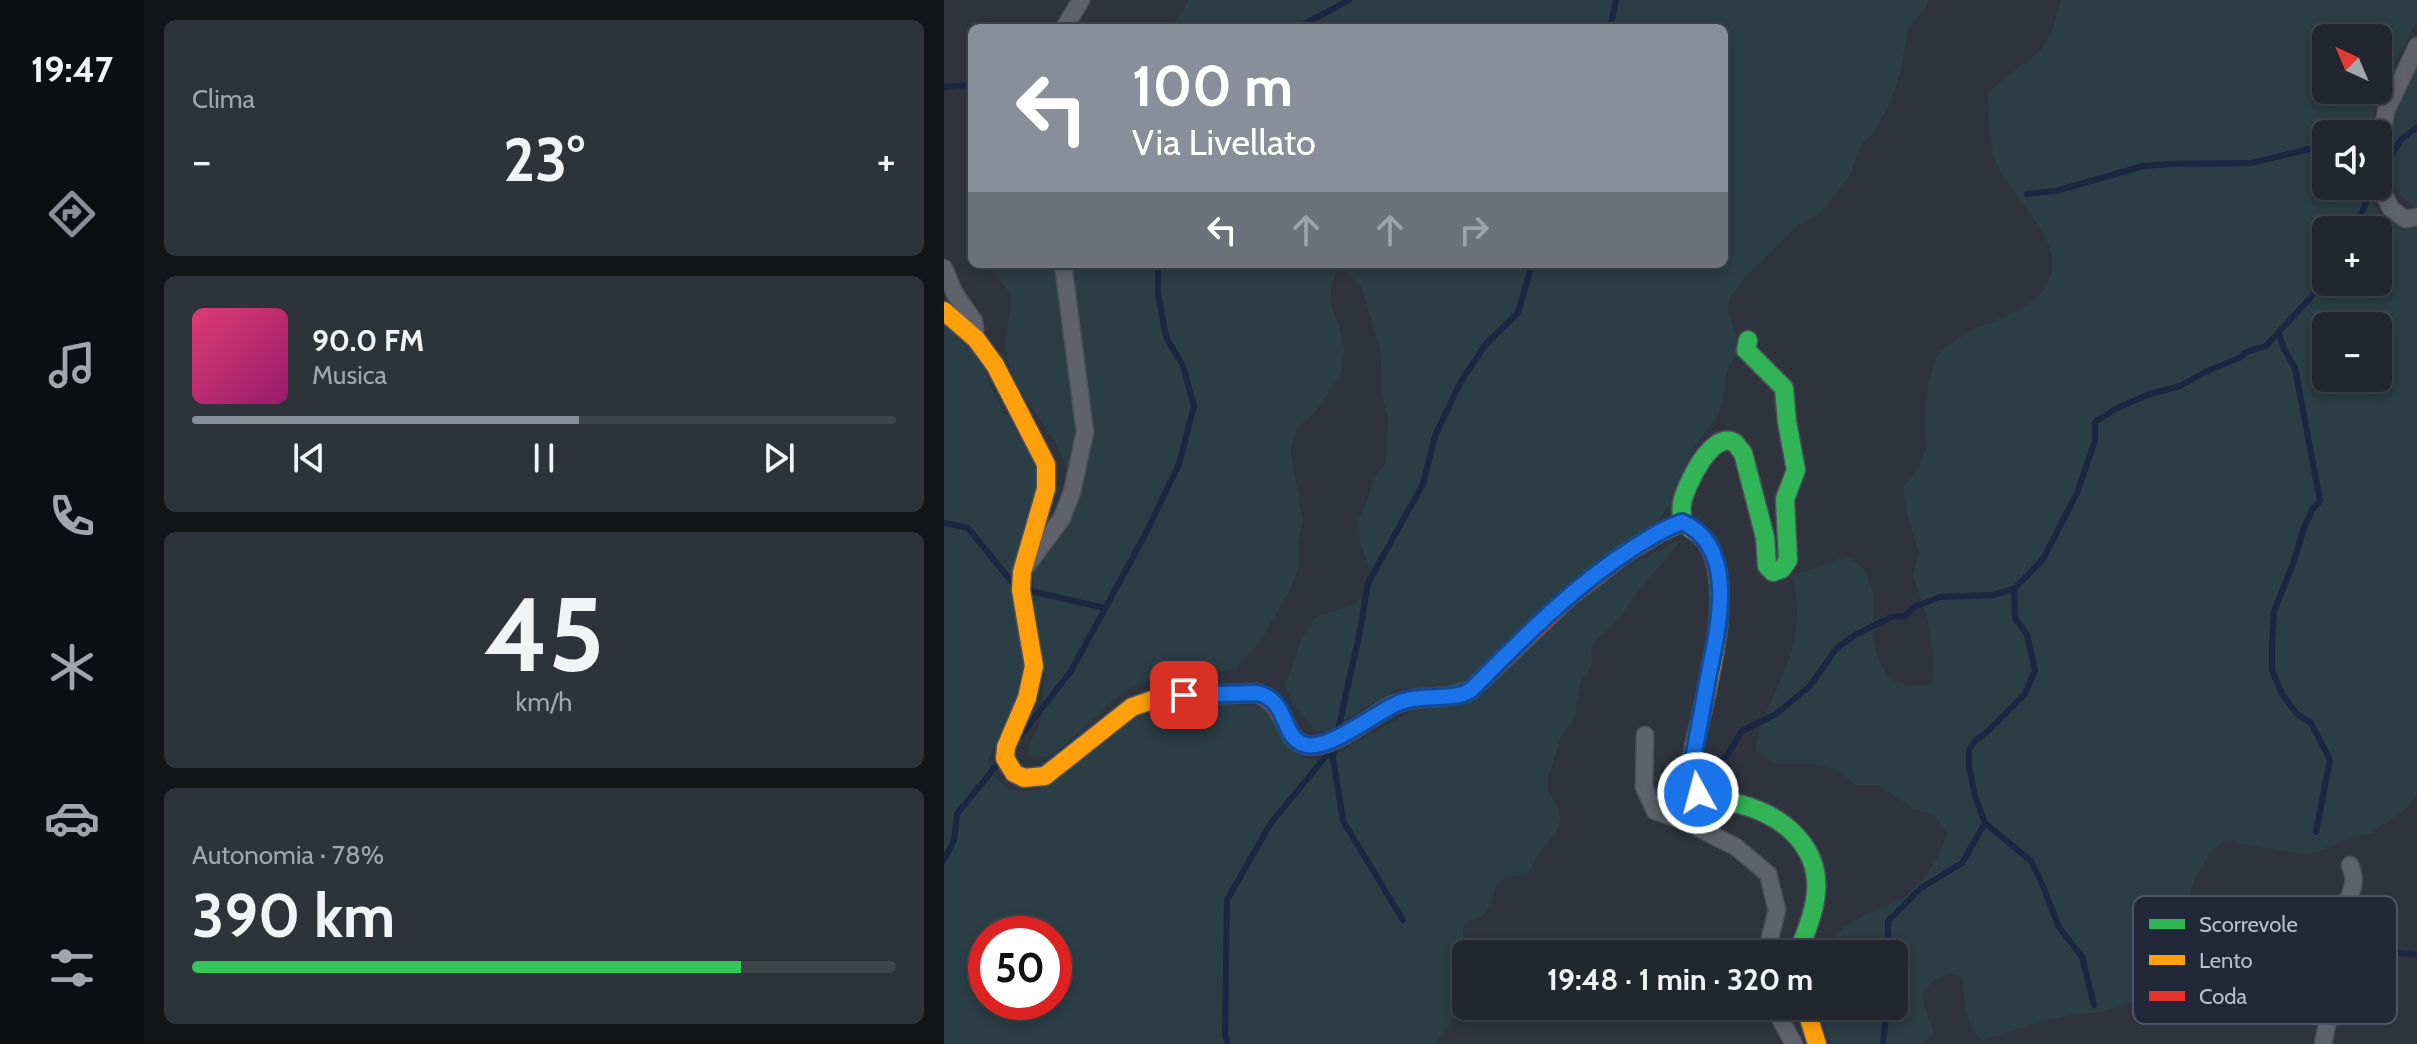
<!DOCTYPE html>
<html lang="it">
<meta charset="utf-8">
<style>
:root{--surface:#22262e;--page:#2e323a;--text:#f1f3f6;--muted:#a2a5aa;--line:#3f434a;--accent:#898e9b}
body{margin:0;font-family:Cabin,sans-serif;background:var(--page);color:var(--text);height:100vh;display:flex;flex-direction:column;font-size:30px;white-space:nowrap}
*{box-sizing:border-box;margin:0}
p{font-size:26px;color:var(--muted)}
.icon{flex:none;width:44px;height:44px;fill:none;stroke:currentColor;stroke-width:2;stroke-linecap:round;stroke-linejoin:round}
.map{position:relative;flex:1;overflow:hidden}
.sheet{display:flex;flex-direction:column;gap:20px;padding:20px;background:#131519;width:800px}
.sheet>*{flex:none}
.hud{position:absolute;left:24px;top:24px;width:760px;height:244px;border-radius:12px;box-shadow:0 4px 12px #0003,0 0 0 2px var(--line);background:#898e9b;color:#fff;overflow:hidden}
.needle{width:52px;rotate:316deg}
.controls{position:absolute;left:1368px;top:24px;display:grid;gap:16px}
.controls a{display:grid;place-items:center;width:80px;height:80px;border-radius:12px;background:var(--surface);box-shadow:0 4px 12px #0003,0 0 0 2px var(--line);font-size:40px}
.speed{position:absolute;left:24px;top:916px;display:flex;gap:16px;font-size:40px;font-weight:700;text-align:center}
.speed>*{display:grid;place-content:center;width:104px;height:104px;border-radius:50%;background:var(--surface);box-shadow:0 4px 12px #0003,0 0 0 2px var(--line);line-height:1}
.speed .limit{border:12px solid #d22;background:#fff;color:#111}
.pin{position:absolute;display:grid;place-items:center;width:68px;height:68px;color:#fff;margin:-34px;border-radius:16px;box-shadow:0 4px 12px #0006}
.me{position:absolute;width:88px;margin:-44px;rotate:353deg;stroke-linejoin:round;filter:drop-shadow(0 0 6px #0008)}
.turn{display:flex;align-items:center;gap:28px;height:168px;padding:0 32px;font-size:36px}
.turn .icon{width:104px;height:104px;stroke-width:2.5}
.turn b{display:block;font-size:56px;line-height:68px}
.lanes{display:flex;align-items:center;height:76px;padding:0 32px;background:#0003;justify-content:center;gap:40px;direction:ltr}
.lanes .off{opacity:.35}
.big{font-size:60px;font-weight:700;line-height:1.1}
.sheet .tile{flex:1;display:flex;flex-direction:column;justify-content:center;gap:12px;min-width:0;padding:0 28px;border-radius:12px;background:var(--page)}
.sheet .dial{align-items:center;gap:0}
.dial b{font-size:104px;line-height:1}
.song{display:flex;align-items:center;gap:24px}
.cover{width:96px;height:96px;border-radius:12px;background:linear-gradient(135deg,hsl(340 70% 55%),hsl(320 70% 35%))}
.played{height:8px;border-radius:4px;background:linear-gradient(90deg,var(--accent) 55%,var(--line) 55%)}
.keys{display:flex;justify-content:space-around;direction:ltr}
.heat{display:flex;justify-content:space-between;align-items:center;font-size:44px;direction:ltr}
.charge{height:12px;border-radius:6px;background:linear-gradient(90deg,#34c759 78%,var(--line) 0)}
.trip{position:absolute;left:508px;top:940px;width:456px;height:80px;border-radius:12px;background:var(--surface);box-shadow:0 4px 12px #0003,0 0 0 2px var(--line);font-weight:700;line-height:80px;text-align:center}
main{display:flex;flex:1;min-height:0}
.menu{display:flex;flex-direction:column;width:144px;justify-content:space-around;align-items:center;background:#0e0f12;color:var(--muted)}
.menu .icon{width:56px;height:56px}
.menu .active{color:var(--accent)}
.menu b{font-size:36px;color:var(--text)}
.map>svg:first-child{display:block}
</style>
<main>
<nav class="menu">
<b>19:47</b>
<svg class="icon active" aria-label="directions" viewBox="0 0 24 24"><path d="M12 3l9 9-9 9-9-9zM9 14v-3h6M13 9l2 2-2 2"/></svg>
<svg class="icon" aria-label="music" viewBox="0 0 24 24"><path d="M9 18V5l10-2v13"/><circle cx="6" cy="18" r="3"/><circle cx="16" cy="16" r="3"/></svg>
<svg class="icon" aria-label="phone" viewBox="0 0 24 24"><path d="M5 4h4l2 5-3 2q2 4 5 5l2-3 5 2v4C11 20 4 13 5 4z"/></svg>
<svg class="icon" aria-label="climate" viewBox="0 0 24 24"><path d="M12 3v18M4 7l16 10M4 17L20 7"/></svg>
<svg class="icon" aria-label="car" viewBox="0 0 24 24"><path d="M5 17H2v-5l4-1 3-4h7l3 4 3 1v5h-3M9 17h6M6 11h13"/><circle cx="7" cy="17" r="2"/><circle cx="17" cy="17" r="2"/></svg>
<svg class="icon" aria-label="filters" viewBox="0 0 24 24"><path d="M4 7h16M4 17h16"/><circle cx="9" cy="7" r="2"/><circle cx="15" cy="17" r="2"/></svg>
</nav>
<section class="sheet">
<div class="tile"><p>Clima</p>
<div class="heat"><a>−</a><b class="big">23°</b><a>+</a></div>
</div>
<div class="tile">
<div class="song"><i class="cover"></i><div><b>90.0 FM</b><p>Musica</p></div></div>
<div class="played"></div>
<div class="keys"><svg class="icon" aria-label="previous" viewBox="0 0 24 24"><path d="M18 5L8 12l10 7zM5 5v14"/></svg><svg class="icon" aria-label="pause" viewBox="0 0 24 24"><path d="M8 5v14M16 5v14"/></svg><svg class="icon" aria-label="next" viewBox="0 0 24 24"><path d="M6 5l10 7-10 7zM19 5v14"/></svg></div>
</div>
<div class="tile dial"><b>45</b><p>km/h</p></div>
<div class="tile"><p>Autonomia · 78%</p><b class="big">390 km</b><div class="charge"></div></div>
</section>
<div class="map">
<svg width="1473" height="1044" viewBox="0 0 1473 1044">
<rect width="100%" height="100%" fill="#2e333e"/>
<g fill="#2b3d45" fill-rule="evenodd">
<path d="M244,0H985L981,9L964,28L957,70L947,102L929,134L920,141L914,151L907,174L877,213L857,223L847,232L800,280L786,298L783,308L793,340L794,351L783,372L778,404L774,416L753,443L734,480L728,502L714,521L517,684L452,690L402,719L394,726L383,731L371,730L349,705L341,685L359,636L371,618L412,603L427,587L424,565L416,542L414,520L423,501L430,478L442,462L444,418L438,396L436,349L417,286L395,266L387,286L388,308L396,328L400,351L397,374L371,413L352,429L347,452L359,520L354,543L355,565L347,588L322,632L309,651L292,669L197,683L176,695L123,743L104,757L85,755C85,736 92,737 96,722C100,710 101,668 99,655C98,645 94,635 92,625C89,611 88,572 92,559C98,542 127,495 125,481C119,436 76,405 64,362C58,341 66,318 68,296L43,264H780V28H226L240,10Z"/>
<path d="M1117,0H1473V21L1439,85L1424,134H1382V186H1422C1423,201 1440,219 1454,226C1459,228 1467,227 1473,228V796L1464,807L1428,833L1395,842L1365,855L1299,844C1292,842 1288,839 1281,841C1265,847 1246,885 1245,902C1245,920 1254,934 1243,949C1223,978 1192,1006 1156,1012C1140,1014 1125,1014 1108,1019C1097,1022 1085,1025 1073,1029C1061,1033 1051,1038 1038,1039C1019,1025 1021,999 1018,977L1008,973C969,986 978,1001 990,1033L979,1044H888L873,1006H950V954H872C882,943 893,933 905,924C917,915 931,911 945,905C974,893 993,863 1003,834L992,817L971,809L934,785H913L895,772L875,764H829L812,750C817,710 840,683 849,645C855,623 853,598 849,576L903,556L920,569L929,591V635L934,657L944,678L964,686L987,684L990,662L983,617L969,575L975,553L962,511L959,487C969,476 977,465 981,451C984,443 981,435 981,427C980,408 984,378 991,361C1002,333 1069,319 1093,297C1138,253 1071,204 1053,165C1045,150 1045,111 1043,93L1097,50L1108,31ZM1434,38V90H1382V38ZM1434,230V282H1382V230ZM1434,326V378H1382V326Z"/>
<path d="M1473,63V207C1439,194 1443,146 1450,116C1454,98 1465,80 1473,63Z"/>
<path d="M0,324L35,359L52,397L91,461L95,482L89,506L83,664L76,689L45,757L46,767L51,778L60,785L70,791L93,790L104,786L173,727L215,706L284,704L317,707L326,714L351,751L360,758L372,761L383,759L466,712L518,704L661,576L739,539L698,586L676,618L651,641L647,650C650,663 648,670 638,678L630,720L617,737L604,779V790L615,809L616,819L613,831L593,857L584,875L563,877L554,883C545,902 548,916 525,921L519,929L520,952L507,982L516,1004L513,1013L491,1044H0ZM42,934H110V1002H42Z"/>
</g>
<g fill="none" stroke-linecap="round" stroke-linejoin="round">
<g stroke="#1b2643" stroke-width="6">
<polyline points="353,28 405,0"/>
<polyline points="666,28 672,0"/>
<polyline points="0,87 28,85"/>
<polyline points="1440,167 1457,140 1473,127"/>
<polyline points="1083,194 1112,191 1199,166 1225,164 1307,163 1382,145"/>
<polyline points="1408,230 1417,215 1428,186"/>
<polyline points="1335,334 1340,349 1351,368 1376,501 1368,510 1360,528 1349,564 1330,611 1328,649 1328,670 1338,694 1353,714 1367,723 1386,760 1372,832"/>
<polyline points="0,523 24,528 72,587"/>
<polyline points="82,590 161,608"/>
<polyline points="394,730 416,631 424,583 479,484 491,436 516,383 541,345 574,313 588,264"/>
<polyline points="78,734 127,671 201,535 235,464 250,406 239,366 222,337 214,293 214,264"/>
<polyline points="391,745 389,757 399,821 459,920"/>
<polyline points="760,782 784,754 798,731 832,714 865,687 893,648 911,635 947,617 961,616 970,607 996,597 1049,595 1070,589"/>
<polyline points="1041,823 1087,861 1096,879 1115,927 1138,957 1150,1005"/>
<polyline points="0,860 10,840 13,814 56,761"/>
<polyline points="1454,953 1473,955"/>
<polyline points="944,954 944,921 977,888 1018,863 1041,823 1031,796 1025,767 1025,750 1031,741 1043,732 1081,694 1091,670 1083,635 1071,618 1070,589 1099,559 1133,493 1151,441 1151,422 1173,408 1206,394 1236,386 1261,372 1297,357 1302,352 1322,346 1368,296 1382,273"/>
<polyline points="284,1044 281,1035 283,900 327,823 387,750"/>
<polyline points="939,1044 943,1006"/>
</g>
<defs>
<g id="street">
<polyline points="120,28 137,0"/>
<polyline points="1473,46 1442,111 1435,152 1436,186 1447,209 1461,219 1473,217"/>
<polyline points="0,268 11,294 30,321 32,339"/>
<polyline points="84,564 118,518 128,492 141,432 119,264"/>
<polyline points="701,735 700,787 711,811 743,822 792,847 824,874 833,910 822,954"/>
<polyline points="829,1006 850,1044"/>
<path d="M1379,1044C1390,1003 1385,959 1396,919C1402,897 1416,888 1406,865"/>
</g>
<g id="fast">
<path d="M738,522C738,516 737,509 738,503C741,487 768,428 791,443C794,446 796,450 799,453L821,537L823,566L829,572L838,569L844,560L841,499L852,470L843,422L840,388L802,350L804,340"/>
<path d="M750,747L746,782C759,799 776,799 795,804C842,816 880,850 871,901C868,919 860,936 854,954"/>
</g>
<g id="slow">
<polyline points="0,311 32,339 51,365 102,464 102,489 78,572 77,590 90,666 83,698 62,747 61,758 70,773 80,778 101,776 188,707 220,696"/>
<path d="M679,555L713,534L738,522C745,528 757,534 762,541C794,588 761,695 750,747"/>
<polyline points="861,1006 873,1044"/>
</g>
<path id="jam" d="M220,696L313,693C344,705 339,739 361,745C387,751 427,716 449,705C474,693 503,702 527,690L625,597L679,555"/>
</defs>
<use href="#street" stroke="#4c505a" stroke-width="19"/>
<use href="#fast" stroke="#4c505a" stroke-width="21"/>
<use href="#slow" stroke="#4c505a" stroke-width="21"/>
<use href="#jam" stroke="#4c505a" stroke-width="21"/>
<use href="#street" stroke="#5f626b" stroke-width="16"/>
<use href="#fast" stroke="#30b455" stroke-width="18"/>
<use href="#slow" stroke="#ff9f0a" stroke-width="18"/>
<use href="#jam" stroke="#e5322d" stroke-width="18"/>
</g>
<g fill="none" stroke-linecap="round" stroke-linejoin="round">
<defs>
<path id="route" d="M240,695L313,693C346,700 336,739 362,745C385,750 430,714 452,704C472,694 498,700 519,694L527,690C578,639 628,587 689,548C705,538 720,528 738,522C796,547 773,632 764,678C758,711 752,743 746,775V782L754,793"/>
</defs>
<use href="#route" stroke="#114b97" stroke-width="20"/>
<use href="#route" stroke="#1a73e8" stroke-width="14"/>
</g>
<rect x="1189" y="896" width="264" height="128" rx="12" fill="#20283a" stroke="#4e5566" stroke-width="2"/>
<rect x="1205" y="919" width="36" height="10" fill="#30b455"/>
<rect x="1205" y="955" width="36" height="10" fill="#ff9f0a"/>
<rect x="1205" y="991" width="36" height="10" fill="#e5322d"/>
<g font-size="22" fill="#babfcd">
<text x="1255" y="932">Scorrevole</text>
<text x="1255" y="968">Lento</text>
<text x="1255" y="1004">Coda</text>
</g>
</svg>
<div class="controls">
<a><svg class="needle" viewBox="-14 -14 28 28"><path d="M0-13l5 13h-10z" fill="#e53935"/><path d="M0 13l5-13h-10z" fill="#a2a5aa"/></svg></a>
<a><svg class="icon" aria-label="sound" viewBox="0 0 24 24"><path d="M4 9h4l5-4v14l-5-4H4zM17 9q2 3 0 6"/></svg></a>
<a>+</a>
<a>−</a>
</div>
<div class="speed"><div class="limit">50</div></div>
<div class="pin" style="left:240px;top:695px;background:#d93025"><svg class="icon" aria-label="arrive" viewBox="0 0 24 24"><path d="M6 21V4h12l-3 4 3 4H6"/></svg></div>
<svg class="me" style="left:754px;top:793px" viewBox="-20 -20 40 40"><circle r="17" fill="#1a73e8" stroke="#fff" stroke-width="3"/><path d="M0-11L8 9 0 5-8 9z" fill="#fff"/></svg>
<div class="trip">19:48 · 1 min · 320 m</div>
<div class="hud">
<div class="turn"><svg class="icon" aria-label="left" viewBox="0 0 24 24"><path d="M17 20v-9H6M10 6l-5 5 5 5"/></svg><div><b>100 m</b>Via Livellato</div></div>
<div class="lanes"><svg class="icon" aria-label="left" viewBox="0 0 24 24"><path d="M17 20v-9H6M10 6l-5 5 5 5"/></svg><svg class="icon off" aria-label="ahead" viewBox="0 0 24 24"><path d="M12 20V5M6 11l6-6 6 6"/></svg><svg class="icon off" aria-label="ahead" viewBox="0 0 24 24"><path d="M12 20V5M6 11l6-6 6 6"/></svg><svg class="icon off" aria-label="right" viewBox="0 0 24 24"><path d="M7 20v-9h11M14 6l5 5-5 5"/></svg></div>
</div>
</div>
</main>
